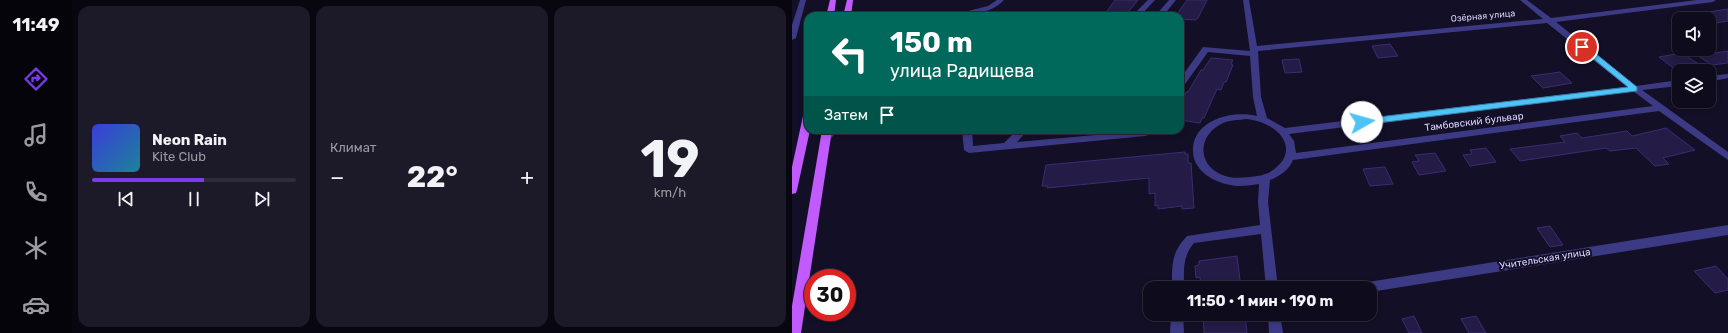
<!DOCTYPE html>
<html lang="ru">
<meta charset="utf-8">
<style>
:root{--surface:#0e0b1c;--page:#1c1929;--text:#f1f3f6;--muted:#9b9ba3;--line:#2e2b3b;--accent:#7c3aed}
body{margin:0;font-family:Rubik,sans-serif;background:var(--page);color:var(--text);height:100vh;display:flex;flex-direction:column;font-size:15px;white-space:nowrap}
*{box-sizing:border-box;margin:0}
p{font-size:13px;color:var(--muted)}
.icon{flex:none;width:22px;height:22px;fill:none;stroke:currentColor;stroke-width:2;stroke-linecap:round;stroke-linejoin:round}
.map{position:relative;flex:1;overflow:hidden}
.drawer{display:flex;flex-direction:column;gap:6px;padding:6px;background:#08060f;width:720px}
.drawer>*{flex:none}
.banner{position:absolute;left:12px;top:12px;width:380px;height:122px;border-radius:12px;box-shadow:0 2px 6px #0003,0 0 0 1px var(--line);background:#00695c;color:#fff;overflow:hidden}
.tools{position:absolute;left:880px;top:12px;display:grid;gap:8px}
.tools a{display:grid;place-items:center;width:44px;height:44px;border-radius:8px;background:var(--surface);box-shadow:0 2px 6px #0003,0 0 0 1px var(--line);font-size:20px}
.speed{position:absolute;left:12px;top:269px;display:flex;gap:8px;font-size:20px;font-weight:700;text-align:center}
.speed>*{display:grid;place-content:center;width:52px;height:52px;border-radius:50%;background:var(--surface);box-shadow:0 2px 6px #0003,0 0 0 1px var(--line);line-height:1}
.speed .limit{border:6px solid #d22;background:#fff;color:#111}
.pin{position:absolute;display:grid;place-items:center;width:34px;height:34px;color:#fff;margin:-17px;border:2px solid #fff;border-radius:50%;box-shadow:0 1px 4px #0007}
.me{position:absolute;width:44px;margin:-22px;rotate:83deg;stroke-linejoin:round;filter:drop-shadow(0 0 3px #0008)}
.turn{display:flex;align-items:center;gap:14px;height:84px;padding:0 20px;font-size:18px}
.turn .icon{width:52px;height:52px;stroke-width:2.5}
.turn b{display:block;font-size:28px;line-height:34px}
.then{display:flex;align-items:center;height:38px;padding:0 20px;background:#0003;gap:8px;font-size:15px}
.big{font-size:30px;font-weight:700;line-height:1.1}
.drawer .card{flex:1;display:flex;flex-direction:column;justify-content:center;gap:6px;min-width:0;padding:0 14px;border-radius:12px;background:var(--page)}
.drawer .dial{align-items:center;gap:0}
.dial b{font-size:52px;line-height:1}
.song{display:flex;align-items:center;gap:12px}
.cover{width:48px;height:48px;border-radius:6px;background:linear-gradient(135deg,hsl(240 70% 55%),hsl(190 70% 35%))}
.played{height:4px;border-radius:2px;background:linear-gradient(90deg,var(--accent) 55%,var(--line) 55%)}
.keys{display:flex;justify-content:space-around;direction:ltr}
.heat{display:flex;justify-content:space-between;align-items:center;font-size:22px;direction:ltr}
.drawer .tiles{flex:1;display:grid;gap:6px;grid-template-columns:repeat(3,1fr)}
.trip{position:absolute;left:351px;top:281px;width:234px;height:40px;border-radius:12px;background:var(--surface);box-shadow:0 2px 6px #0003,0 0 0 1px var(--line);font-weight:700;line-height:40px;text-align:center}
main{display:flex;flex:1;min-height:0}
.menu{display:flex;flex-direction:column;width:72px;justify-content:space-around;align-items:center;background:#06040b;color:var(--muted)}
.menu .icon{width:28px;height:28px}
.menu .on{color:var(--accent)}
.menu b{font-size:18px;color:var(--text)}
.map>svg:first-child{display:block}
</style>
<main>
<nav class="menu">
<b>11:49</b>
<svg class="icon on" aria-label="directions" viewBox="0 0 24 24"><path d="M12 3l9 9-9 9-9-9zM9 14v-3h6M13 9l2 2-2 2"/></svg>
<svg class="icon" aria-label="music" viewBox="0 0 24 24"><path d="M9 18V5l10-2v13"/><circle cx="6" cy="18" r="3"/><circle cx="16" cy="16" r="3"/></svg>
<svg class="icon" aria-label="phone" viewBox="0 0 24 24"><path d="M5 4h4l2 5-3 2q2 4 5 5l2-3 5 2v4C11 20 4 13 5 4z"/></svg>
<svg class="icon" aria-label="climate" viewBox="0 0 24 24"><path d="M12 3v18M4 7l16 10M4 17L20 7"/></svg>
<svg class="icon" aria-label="car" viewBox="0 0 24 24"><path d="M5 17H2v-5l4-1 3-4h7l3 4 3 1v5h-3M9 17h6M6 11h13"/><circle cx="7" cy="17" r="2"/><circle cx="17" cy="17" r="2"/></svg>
</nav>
<section class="drawer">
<div class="tiles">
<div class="card">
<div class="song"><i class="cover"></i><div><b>Neon Rain</b><p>Kite Club</p></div></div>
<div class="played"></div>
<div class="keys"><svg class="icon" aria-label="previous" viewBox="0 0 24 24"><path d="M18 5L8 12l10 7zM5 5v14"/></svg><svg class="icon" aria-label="pause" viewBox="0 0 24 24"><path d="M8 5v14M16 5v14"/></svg><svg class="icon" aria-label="next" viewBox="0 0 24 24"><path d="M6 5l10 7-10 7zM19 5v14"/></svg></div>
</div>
<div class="card"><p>Климат</p>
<div class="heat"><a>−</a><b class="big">22°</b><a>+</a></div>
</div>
<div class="card dial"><b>19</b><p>km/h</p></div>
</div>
</section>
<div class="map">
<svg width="936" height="333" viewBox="0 0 936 333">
<rect width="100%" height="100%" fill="#130f26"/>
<g fill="#241b47" stroke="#3b2d73">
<polygon points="323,0 346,0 333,16 313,14"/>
<polygon points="395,0 415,0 406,18 403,20 388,19 388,14 385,14"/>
<polygon points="936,9 936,21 917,24 917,19 887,20 883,17"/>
<polygon points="598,44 606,56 586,58 580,46"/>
<polygon points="936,51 936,63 920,65 906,56"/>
<polygon points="890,53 908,65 884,70 867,57"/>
<polygon points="419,58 441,60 439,64 441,65 434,82 432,82 429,90 425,89 412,118 410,118 408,123 388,120 388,100 391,100 394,92 396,92 409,70 411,70"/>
<polygon points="507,59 510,72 493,73 490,60"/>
<polygon points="768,72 780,83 751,88 739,76"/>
<polygon points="874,128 903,150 871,158 877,164 863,166 844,148 818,151 814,148 728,161 718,149 773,142 768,136 785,133 790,138 835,131 840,136"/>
<polygon points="694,148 704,162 678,166 671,155 680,154 678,150"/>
<polygon points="393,152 393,154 396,154 396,163 399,163 402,208 390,209 390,206 366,209 366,205 363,206 363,193 357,194 357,178 255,188 256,186 250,186 254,165"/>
<polygon points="643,153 654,171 627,175 620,162 627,161 623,155"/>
<polygon points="593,167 601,184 578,186 571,169"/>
<polygon points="758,226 771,245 758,247 745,228"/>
<polygon points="445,256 449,288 409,288 408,277 404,278 403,266 407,265 407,261"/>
<polygon points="924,266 936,279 936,290 923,293 902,271"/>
<polygon points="411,314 453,314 455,333 412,333"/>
<polygon points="622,316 630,333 617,333 610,319"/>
<polygon points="684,316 694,333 677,333 669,319"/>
</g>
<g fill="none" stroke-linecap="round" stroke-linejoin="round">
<g fill="#3d3a85" fill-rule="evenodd">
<polygon points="8,0 14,0 4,38 0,40 0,25"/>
<path d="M205,0H212C199,14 175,16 156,16L196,6Z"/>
<polygon points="356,0 363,0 348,16 340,16"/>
<polygon points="377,0 384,0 371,16 363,16"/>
<path d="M451,0H457L465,46L751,19L728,0H735L759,18L905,0H924L921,2L764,22L844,86L887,80V86L850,90L936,152V160L867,111L501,160C497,170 488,176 478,180L476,202L486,288H474L469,234L402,243C390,257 392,271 392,288H380C380,265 379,253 395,236L468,225L466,202L467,184C460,185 453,186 446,186C426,185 399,172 401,148C403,119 442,110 465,116L461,97L458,56L416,52L391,87L388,88V79L411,47L458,51ZM755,23L835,87L493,128L475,118L469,97L466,51ZM841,91L861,106L504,153L502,141L497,134ZM455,119C461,120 467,121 473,124C495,133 503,155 481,170C475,175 466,176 458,177C448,178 438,179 428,174C404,162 407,134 431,123C438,120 447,120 455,119Z"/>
<polygon points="936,74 936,78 917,82 917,76"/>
<polygon points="36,130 47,130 37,140 31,140 29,138"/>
<polygon points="170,130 180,130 181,146 212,143 225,130 236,130 225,142 360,130 356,135 353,136 177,153 172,150"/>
<polygon points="936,225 936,235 578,292 578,288 564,288 566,284 570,283"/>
<polygon points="379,314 391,314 392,333 378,333"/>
<polygon points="476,314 488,314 491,333 477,333"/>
</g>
<g fill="#c25bff" fill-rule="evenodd">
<polygon points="38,0 44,0 42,16 34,16"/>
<polygon points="55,0 61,0 59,16 51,16"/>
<polygon points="16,113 16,130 18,130 5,190 4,193 0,194 0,167 11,116"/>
<polygon points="30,130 40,130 9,333 0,333 0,306"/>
</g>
</g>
<polygon fill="#4fc3f7" stroke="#337fa1" points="788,45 793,45 845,87 845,91 570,125 565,122 570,119 836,87 788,48"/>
<g text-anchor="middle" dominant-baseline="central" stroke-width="4" stroke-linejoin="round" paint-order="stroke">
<g font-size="9" fill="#d9d4ff" stroke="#130f26">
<text transform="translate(691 16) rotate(-5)">Озёрная улица</text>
</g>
<g font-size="10" fill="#d9d4ff" stroke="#130f26">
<text transform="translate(682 122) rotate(-7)">Тамбовский бульвар</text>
<text transform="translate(753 259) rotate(-9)">Учительская улица</text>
</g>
</g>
</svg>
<div class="tools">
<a><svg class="icon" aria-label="sound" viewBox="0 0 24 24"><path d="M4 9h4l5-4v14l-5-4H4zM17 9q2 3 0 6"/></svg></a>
<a><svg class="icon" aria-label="layers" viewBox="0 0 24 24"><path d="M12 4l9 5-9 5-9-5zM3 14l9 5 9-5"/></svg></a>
</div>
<div class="speed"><div class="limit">30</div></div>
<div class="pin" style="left:790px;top:47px;background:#d93025"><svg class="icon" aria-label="arrive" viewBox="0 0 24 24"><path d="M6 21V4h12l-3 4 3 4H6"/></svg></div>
<svg class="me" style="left:570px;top:122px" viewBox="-20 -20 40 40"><circle r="19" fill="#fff"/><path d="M0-13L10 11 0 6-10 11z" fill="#4fc3f7"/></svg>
<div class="trip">11:50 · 1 мин · 190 m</div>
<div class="banner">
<div class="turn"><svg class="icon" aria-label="left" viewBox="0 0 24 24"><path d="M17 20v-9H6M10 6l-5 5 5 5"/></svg><div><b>150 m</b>улица Радищева</div></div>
<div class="then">Затем<svg class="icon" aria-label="arrive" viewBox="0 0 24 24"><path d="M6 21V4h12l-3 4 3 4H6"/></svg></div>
</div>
</div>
</main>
